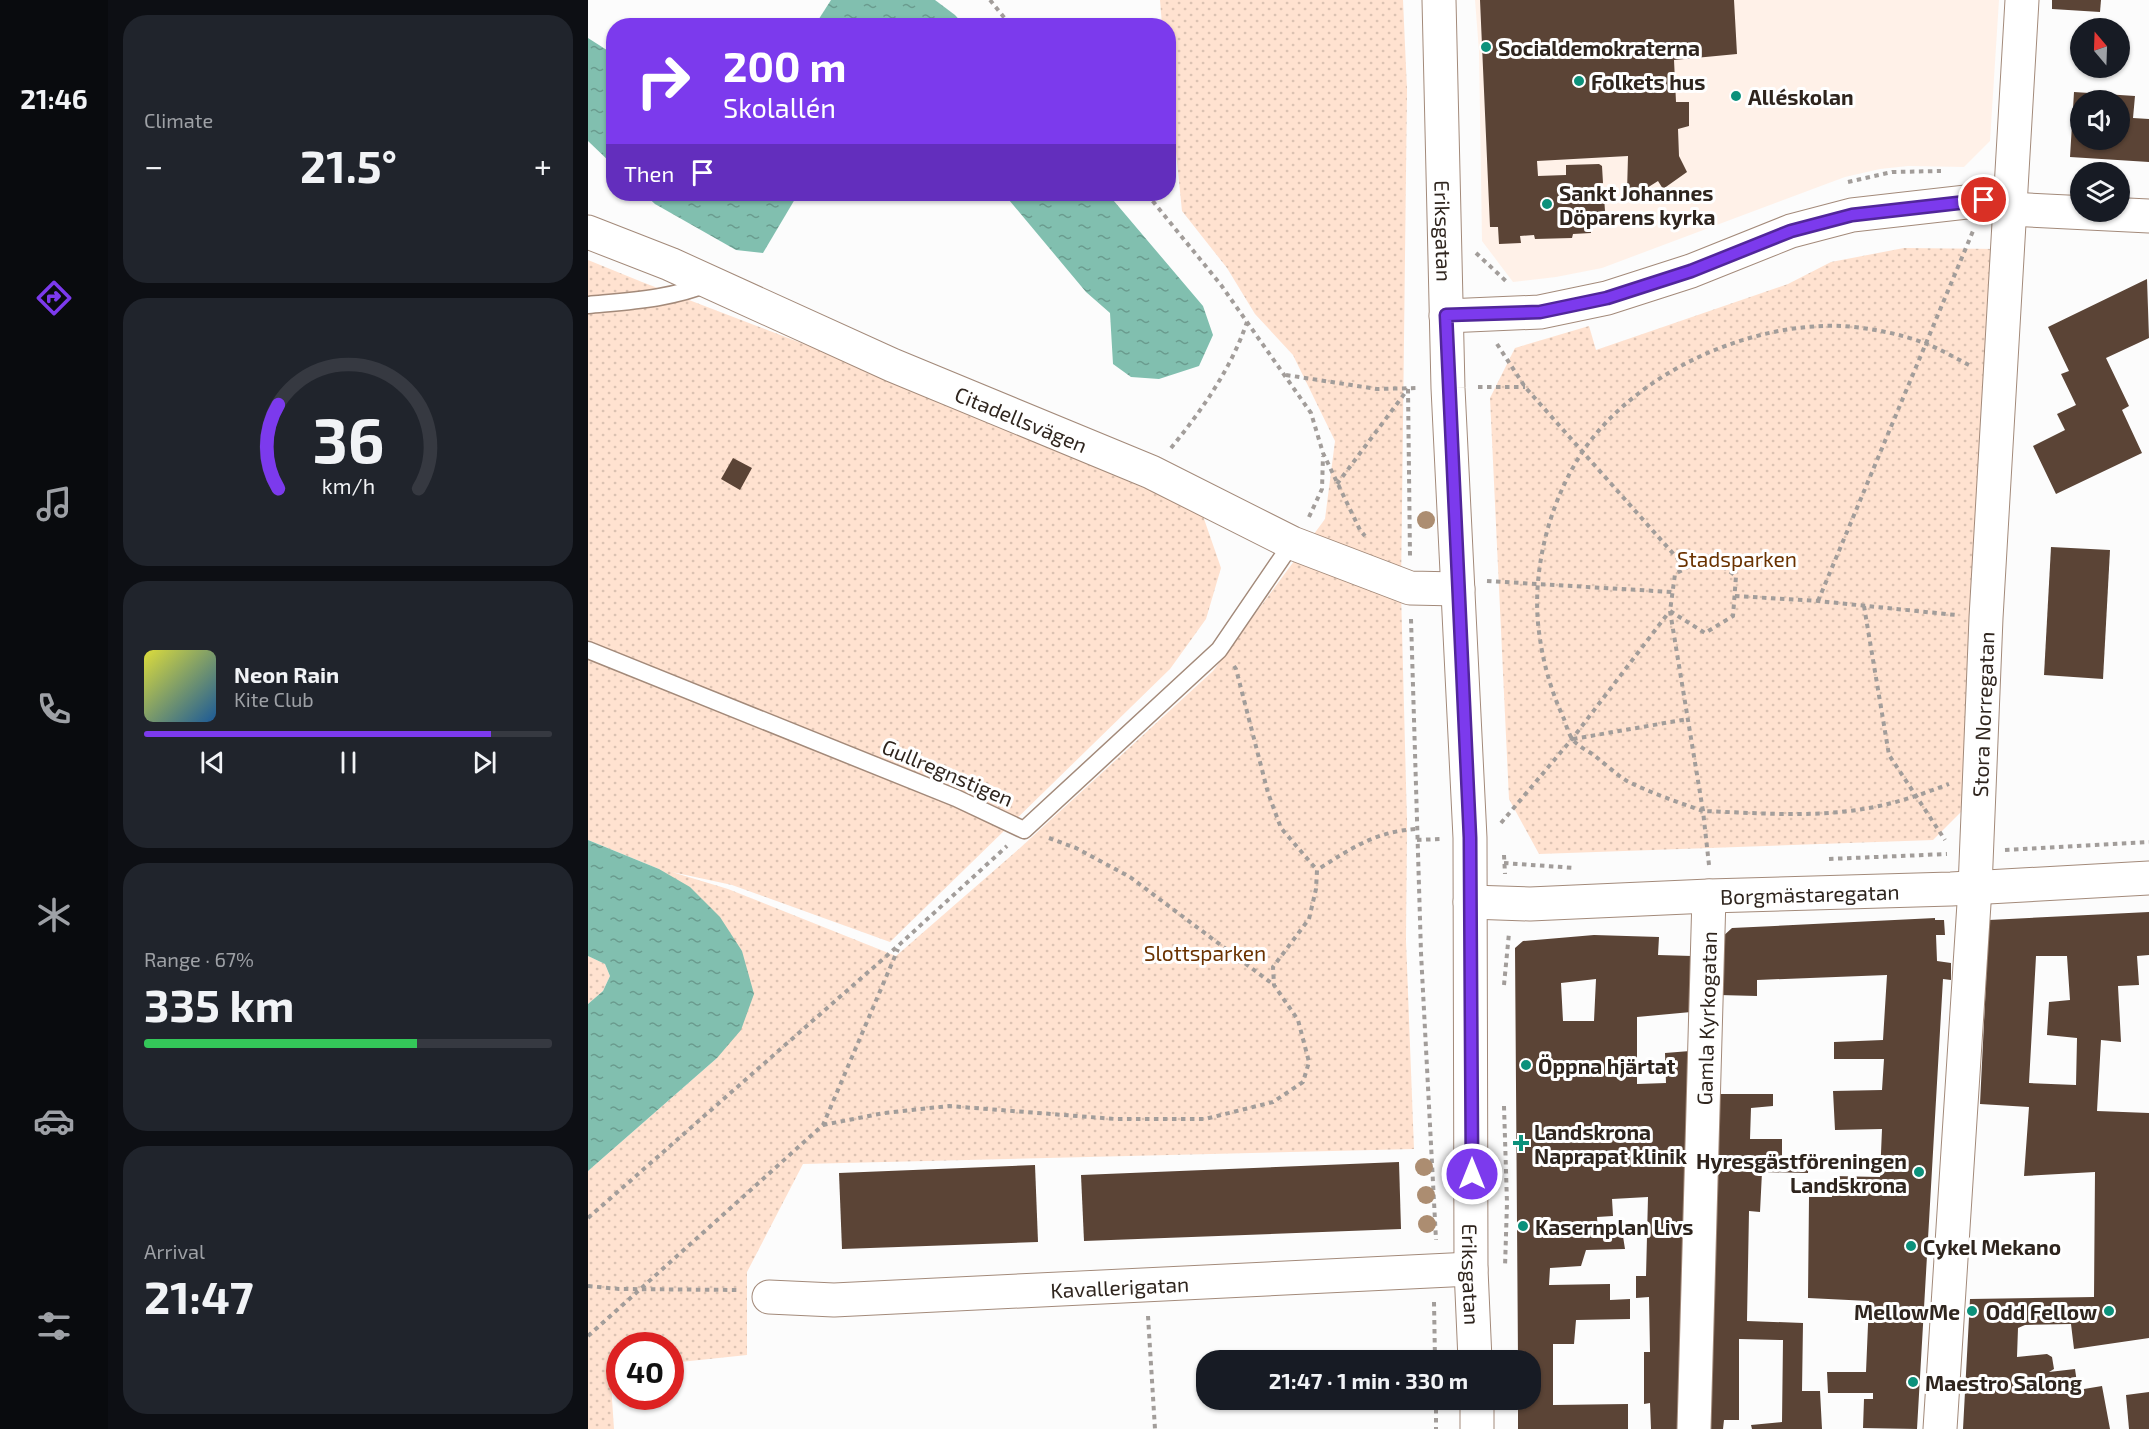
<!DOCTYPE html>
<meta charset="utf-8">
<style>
:root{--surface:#171b24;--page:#20242c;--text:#f1f3f6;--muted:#9ea1a6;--line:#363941;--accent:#7c3aed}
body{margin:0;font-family:"Exo 2",sans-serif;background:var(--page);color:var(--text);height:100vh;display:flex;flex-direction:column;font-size:22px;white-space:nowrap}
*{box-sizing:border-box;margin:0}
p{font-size:20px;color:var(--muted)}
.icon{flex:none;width:33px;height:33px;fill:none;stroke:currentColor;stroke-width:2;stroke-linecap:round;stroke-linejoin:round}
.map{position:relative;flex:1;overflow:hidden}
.side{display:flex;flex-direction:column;gap:15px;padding:15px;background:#0d0f14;width:480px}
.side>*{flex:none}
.hud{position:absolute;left:18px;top:18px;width:570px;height:183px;border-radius:24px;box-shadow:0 2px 4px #0004;background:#7c3aed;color:#fff;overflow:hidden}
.needle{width:39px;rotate:341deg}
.fabs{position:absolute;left:1482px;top:18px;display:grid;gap:12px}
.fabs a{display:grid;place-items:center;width:60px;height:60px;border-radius:50%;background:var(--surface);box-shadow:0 2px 4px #0004;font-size:30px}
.speed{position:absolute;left:18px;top:1332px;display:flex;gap:12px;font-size:30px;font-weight:700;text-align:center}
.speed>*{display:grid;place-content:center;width:78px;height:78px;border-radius:50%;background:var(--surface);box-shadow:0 2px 4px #0004;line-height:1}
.speed .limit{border:9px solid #d22;background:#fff;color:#111}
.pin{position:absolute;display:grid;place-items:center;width:51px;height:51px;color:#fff;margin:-26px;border:3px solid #fff;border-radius:50%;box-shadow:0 2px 6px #0007}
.me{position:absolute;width:66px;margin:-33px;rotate:0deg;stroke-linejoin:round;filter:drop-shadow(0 0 4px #0008)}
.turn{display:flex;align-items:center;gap:21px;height:126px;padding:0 18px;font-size:27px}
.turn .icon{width:78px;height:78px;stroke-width:2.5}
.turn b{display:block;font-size:42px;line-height:51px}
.then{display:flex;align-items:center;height:57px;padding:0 18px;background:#0003;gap:12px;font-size:22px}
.big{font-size:45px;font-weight:700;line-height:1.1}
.side .card{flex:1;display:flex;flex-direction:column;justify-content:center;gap:9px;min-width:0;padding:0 21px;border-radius:24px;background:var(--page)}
.side .dial{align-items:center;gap:0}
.dial svg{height:156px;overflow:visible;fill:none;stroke:var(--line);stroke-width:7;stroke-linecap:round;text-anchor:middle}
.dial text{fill:var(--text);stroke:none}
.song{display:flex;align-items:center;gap:18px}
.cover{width:72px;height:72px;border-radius:9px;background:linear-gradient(135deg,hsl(60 70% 55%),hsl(210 70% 35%))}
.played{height:6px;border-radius:3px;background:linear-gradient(90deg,var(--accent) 85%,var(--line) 85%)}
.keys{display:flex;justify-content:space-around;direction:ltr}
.heat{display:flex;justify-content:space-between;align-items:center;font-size:33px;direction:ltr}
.charge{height:9px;border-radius:4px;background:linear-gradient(90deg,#34c759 67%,var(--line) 0)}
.trip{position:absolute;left:608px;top:1350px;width:345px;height:60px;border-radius:24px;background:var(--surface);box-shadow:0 2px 4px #0004;font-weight:700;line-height:60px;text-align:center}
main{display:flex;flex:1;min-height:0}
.menu{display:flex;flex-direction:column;width:108px;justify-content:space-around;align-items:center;background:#090b0e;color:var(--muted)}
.menu .icon{width:42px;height:42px}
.menu .active{color:var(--accent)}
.menu b{font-size:27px;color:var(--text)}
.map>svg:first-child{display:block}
</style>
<main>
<nav class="menu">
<b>21:46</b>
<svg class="icon active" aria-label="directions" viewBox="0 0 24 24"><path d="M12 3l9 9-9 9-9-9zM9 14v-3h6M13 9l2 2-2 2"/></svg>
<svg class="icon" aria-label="music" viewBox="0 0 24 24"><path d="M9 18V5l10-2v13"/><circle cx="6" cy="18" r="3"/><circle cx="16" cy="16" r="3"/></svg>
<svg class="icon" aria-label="phone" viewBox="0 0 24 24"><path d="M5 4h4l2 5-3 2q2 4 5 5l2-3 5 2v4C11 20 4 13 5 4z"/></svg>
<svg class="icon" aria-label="climate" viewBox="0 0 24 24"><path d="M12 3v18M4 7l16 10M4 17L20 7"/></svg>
<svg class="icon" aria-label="car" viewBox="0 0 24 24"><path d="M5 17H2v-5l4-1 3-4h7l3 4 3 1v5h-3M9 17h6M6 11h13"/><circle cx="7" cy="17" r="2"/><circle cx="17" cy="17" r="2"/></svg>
<svg class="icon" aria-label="filters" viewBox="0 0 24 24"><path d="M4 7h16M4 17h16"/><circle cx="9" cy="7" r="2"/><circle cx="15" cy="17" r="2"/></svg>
</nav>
<section class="side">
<div class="card"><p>Climate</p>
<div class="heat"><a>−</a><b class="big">21.5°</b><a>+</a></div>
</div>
<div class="card dial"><svg viewBox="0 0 100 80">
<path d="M14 69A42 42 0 1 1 86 69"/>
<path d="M14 69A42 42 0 0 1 14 26" stroke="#7c3aed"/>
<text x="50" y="56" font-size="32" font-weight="700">36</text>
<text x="50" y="72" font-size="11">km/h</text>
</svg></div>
<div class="card">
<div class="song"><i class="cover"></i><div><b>Neon Rain</b><p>Kite Club</p></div></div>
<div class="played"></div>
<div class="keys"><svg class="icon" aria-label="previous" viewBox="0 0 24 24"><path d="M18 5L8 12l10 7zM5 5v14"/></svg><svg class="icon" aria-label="pause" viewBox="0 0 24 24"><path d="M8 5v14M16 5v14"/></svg><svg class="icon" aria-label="next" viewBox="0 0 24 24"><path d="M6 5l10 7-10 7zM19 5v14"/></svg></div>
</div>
<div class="card"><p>Range · 67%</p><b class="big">335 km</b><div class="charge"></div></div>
<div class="card"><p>Arrival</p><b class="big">21:47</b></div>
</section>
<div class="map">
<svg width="1561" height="1429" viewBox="0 0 1561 1429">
<defs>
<pattern id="park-dots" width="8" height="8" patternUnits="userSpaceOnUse" patternTransform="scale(1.5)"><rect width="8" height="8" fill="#ffe2d0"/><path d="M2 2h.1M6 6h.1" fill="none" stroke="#dbc2b2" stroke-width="1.8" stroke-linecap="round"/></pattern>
<pattern id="water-ripples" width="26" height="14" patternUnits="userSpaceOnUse" patternTransform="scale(1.5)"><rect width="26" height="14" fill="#81bfaf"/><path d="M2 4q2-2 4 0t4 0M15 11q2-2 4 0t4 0" fill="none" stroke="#6a9b8e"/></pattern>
</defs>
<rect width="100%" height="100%" fill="#fcfcfc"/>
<polygon fill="#fff1e8" points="887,0 1411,0 1402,141 1376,167 1320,166 1292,169 1257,177 1014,268 968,277 925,282 894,241 891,51"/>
<g fill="url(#park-dots)">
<polygon points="572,0 815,0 819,90 813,591 819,823 818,941 826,1149 215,1164 159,1272 159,1355 83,1363 82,1346 32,1346 31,1368 22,1369 26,1429 0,1429 0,1171 129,1058 71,869 0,840 0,260 54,282 258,360 614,513 633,568 618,619 582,669 302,942 144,885 84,872 140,889 308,956 432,848 625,671 737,519 747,441 705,355 667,314 639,268 594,211 581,83 580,26 574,25"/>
<polygon points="1316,248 1411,249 1376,809 1345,840 951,854 921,799 902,398 927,348 1001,326 1008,350 1200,284 1243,262"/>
<polygon points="0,956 17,964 22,976 15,991 0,1004"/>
</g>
<g fill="url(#water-ripples)">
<polygon points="243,0 347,0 367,15 376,25 227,25"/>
<polygon points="0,38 25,54 25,165 0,141"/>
<polygon points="56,194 210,194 175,253 148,250 67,204"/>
<polygon points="416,194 520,194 615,306 625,335 611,366 571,379 543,377 525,364 522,313 498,292"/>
<polygon points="0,840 71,869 102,887 132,917 154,951 166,994 153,1030 129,1058 0,1171 0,1004 15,991 22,976 17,964 0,956"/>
</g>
<g fill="#5b4436" fill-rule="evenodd">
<polygon points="892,0 1146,0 1149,54 1086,60 1088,102 1101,102 1101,126 1090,129 1091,156 1099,172 1075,189 1070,181 1051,193 1039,192 1040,156 949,161 950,176 978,175 978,165 1011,164 1014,166 1015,183 1007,186 1007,189 1016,197 1017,211 1009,221 1003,222 1003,233 985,234 984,238 947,239 946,235 932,236 933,243 911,244 910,227 902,227"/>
<polygon points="1464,0 1513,0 1512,12 1464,9"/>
<path d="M1486,92L1547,96L1545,118L1561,119V162L1482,157ZM1492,100H1532V140H1492Z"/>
<polygon points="1559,279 1561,338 1518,358 1541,406 1534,410 1554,453 1468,494 1445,446 1477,430 1469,414 1488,405 1473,374 1481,371 1460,327"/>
<polygon points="145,458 164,468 152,490 133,479"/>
<polygon points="1463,547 1522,550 1515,679 1456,675"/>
<path d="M1561,912V955L1549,956L1551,985L1530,986L1533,1042L1513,1040L1509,1111L1561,1113V1338L1486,1349L1483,1324L1437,1325L1430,1328L1429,1357L1459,1354L1464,1357L1466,1369L1461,1372L1487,1369L1490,1390L1514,1386L1522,1429H1375L1382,1299L1506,1297L1507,1172L1436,1176L1441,1107L1392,1104L1401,920ZM1448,956H1479L1482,1000L1461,1002L1459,1035L1489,1038L1488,1085L1441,1083Z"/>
<polygon points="1347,918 1347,920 1356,920 1357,935 1348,935 1349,961 1363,963 1363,980 1355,979 1329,1429 1275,1428 1276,1399 1285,1399 1285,1393 1240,1393 1239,1372 1278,1372 1281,1301 1220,1298 1221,1197 1244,1197 1245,1176 1292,1177 1294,1129 1247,1130 1245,1091 1294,1090 1296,1059 1246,1059 1246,1042 1295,1040 1299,975 1169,980 1169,996 1131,995 1133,938 1144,928"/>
<path d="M1006,935L1071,937L1070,955L1104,956L1103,1012L1049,1017V1084L1078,1083L1077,1053L1102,1051L1095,1429H1063L1062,1403L1056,1404V1352H1062L1061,1297L1048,1298V1276H1058L1060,1197L1024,1199L1025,1216L1009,1217L1010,1232L1034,1230L1037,1249L998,1250L993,1266L962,1268L961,1285L1022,1284V1300L1042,1299V1319L988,1320L986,1344H965V1405L1040,1404V1429H930V1400H942V1360H930L927,948L935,941ZM1008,979L1006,1021H975L973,983Z"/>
<polygon points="1129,1094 1185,1094 1185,1106 1163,1108 1162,1139 1194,1139 1194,1157 1221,1157 1220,1173 1174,1172 1172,1212 1161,1211 1159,1321 1215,1323 1214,1391 1232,1391 1234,1429 1164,1429 1163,1425 1194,1422 1195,1340 1151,1339 1151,1420 1136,1420 1135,1429 1121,1429"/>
<polygon points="811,1162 813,1229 496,1241 493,1175"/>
<polygon points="447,1165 450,1242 254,1249 251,1173"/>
<polygon points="1561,1392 1561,1429 1541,1429 1538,1395"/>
</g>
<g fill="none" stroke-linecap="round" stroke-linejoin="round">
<defs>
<g id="service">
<path d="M0,305C41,301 83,299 121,283"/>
<polyline points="0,650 368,798 436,830 631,650 704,543"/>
</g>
<g id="minor">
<path id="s1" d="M0,232L82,264L304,365L563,472L704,543L822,588L870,589"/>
<polyline points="858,316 952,312 1019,298 1103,271 1203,231 1264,215 1396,200 1421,209 1561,216"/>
<path id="s2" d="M882,902L942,904L1121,896L1363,889L1561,878"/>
<path id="s3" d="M181,1297L246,1300L883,1269"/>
<path id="s4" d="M1106,1429L1121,896"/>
<path id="s5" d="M1352,1429L1387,888L1398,618L1434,0"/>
</g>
<g id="tertiary">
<path id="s6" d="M851,0L860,388L882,838L883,1269L887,1360"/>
<polyline points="889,1400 889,1429"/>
</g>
</defs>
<use href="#service" stroke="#a38a7a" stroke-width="19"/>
<use href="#minor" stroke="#a38a7a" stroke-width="35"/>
<use href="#tertiary" stroke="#a38a7a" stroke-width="35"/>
<g stroke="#a29d9a" stroke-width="4" stroke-dasharray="4.5 4.5" stroke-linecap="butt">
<polyline points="402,0 423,26"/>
<polyline points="1260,182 1304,172 1353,171"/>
<polyline points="559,194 633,285 723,413 735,453 772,530 777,536"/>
<polyline points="888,253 920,283"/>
<polyline points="909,344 937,387 1098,568"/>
<polyline points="698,375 789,389 829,388"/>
<polyline points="890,387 937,387"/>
<polyline points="820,389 822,556"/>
<path d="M583,448C614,410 643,369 659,322"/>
<polyline points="749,484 820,389"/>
<polyline points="721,517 734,489 735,456"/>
<polygon points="1120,556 1148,576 1145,616 1117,633 1082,611 1087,574"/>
<polyline points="899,581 1084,592"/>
<polyline points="1147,596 1230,601 1368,615"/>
<polyline points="1230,601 1385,231"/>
<polyline points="1276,606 1301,755 1357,840"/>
<path d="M1082,611L1115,811C1170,813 1227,818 1281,808C1309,803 1335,794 1361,784"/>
<polyline points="823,619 833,953 848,1240"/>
<polyline points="646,666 648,669 680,793 693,828 729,870"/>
<polyline points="985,739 1100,719"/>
<polyline points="913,823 984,739 1081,612"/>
<polyline points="461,838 488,848 542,877 686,985"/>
<polyline points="829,840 852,839"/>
<polyline points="1417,850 1561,842"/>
<polyline points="916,855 917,874"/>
<polyline points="1241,859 1359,854"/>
<polyline points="916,863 987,868"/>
<path d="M1121,865L1115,811C1089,802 1063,793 1039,781C1028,774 1017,764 1007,756C1000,751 990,746 985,740C981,735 978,725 976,719C963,691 955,663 951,632C943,572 961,502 995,451C1049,372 1161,322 1255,326C1282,328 1314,334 1339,344C1354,350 1369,359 1383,366"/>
<polyline points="916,985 921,933"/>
<polyline points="916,1106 919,1203 917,1267"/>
<path d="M235,1125L296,1113L361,1106L527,1119H617L685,1102L715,1082L721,1062L710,1020L686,985L685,967L721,919L728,889L729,870C762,849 788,831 829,829"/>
<polyline points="0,1218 311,945 419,846"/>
<polyline points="0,1286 31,1289 152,1290"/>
<polyline points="846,1302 847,1360"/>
<polyline points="560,1316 567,1429"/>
<polyline points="0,1336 235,1125 310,949"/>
<polyline points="848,1400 848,1429"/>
</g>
<use href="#service" stroke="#fff" stroke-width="16"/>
<use href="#minor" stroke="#fff" stroke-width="33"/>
<use href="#tertiary" stroke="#fff" stroke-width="33"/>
</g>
<g fill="#ac8d71">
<circle cx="838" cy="520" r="9"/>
<circle cx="836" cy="1167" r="9"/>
<circle cx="838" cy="1195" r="9"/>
<circle cx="839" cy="1224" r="9"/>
</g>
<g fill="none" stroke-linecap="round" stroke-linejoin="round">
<defs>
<polyline id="route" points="884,1174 882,838 858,315 952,312 1019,298 1103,271 1203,231 1264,215 1396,200"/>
</defs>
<use href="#route" stroke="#51269a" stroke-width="15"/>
<use href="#route" stroke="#7c3aed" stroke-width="10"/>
</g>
<g fill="#0c917b" stroke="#fff" stroke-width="2">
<circle cx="898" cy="47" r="6"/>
<circle cx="991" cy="81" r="6"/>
<circle cx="1148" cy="96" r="6"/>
<circle cx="959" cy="204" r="6"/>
<circle cx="938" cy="1065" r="6"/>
<path d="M930 1134h6v6h6v6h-6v6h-6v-6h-6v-6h6z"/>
<circle cx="1331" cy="1172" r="6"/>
<circle cx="935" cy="1226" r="6"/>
<circle cx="1323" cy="1246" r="6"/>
<circle cx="1384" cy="1311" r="6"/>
<circle cx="1521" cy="1311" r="6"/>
<circle cx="1325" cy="1382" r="6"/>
</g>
<g text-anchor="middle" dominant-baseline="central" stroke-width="6" stroke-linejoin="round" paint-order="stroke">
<g font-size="21" font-weight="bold" fill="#2f251e" stroke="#fff" text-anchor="start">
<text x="910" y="47">Socialdemokraterna</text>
<text x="1003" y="81">Folkets hus</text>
<text x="1160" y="96">Alléskolan</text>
<text x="971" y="192">Sankt Johannes<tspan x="971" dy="24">Döparens kyrka</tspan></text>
<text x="950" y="1065">Öppna hjärtat</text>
<text x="946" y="1131">Landskrona<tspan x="946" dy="24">Naprapat klinik</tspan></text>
<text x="1319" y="1160" text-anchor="end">Hyresgästföreningen<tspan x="1319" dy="24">Landskrona</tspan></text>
<text x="947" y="1226">Kasernplan Livs</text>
<text x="1335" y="1246">Cykel Mekano</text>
<text x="1372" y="1311" text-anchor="end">MellowMe</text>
<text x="1509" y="1311" text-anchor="end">Odd Fellow</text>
<text x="1337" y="1382">Maestro Salong</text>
</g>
<g font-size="21" fill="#2f251e" stroke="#fff">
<text stroke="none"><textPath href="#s6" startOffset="231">Eriksgatan</textPath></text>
<text stroke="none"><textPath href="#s1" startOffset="472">Citadellsvägen</textPath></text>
<text stroke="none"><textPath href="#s5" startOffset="716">Stora Norregatan</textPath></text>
<text transform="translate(360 772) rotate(23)">Gullregnstigen</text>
<text stroke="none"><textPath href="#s2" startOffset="340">Borgmästaregatan</textPath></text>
<text stroke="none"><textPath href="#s4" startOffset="411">Gamla Kyrkogatan</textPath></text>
<text stroke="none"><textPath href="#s6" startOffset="1275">Eriksgatan</textPath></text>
<text stroke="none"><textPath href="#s3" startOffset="351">Kavallerigatan</textPath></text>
</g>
<g font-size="21" fill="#6a3200" stroke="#fff">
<text x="1149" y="558">Stadsparken</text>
<text x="617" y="952">Slottsparken</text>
</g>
</g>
</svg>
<div class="fabs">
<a><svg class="needle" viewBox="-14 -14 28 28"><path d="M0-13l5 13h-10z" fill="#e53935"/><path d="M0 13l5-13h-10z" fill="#9ea1a6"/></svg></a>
<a><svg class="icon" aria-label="sound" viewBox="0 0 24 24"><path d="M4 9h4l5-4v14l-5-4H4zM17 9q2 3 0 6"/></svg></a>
<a><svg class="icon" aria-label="layers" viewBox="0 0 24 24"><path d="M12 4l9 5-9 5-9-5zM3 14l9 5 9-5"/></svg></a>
</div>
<div class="speed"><div class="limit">40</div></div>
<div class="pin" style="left:1396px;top:200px;background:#d93025"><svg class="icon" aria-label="arrive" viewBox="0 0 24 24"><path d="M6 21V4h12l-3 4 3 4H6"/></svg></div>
<svg class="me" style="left:884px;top:1174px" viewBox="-20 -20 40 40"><circle r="17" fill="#7c3aed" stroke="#fff" stroke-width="3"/><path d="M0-11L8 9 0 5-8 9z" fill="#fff"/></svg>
<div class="trip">21:47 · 1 min · 330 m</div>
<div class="hud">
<div class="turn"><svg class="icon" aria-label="right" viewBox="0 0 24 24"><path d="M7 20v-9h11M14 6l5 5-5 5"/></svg><div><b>200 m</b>Skolallén</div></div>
<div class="then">Then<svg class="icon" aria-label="arrive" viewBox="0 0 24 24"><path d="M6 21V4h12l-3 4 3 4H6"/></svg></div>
</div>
</div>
</main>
